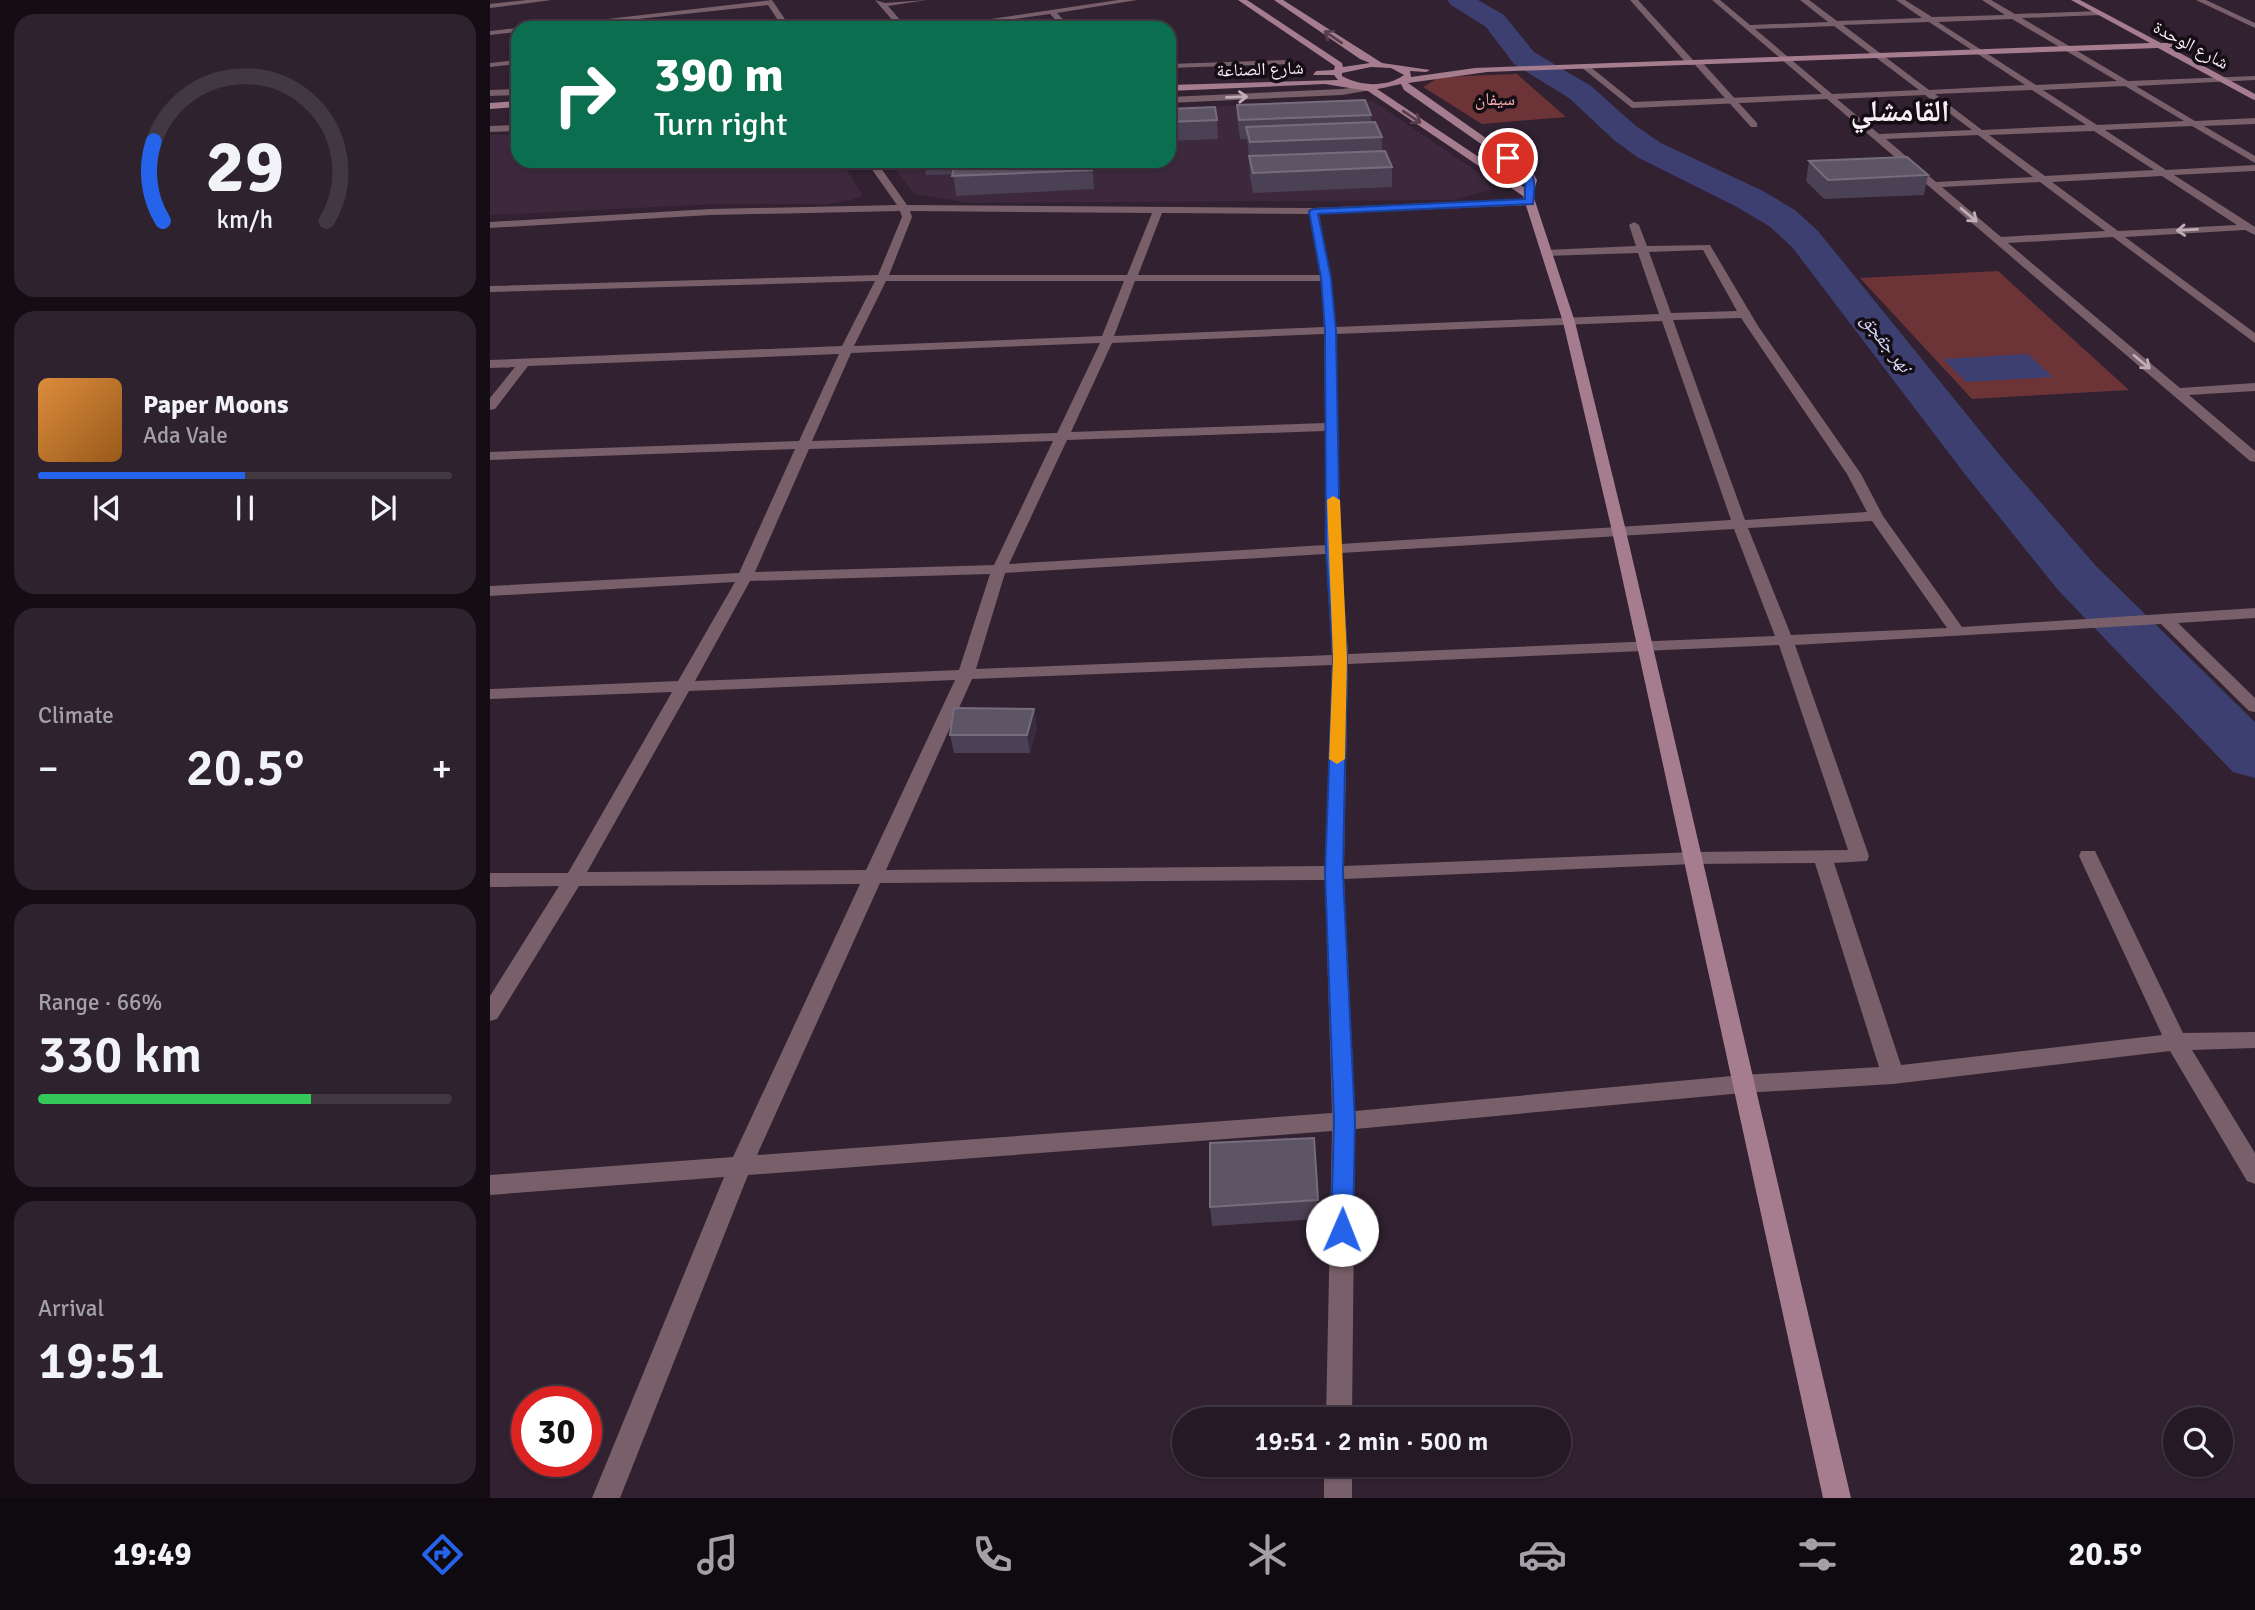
<!DOCTYPE html>
<meta charset="utf-8">
<style>
:root{--surface:#251925;--page:#2d222d;--text:#f1f3f6;--muted:#a3a0a7;--line:#423842;--accent:#2563eb}
body{margin:0;font-family:Signika,"Noto Naskh Arabic",sans-serif;background:var(--page);color:var(--text);height:100vh;display:flex;flex-direction:column;font-size:26px;white-space:nowrap}
*{box-sizing:border-box;margin:0}
p{font-size:23px;color:var(--muted)}
.icon{flex:none;width:38px;height:38px;fill:none;stroke:currentColor;stroke-width:2;stroke-linecap:round;stroke-linejoin:round}
.map{position:relative;flex:1;overflow:hidden}
.details{display:flex;flex-direction:column;gap:14px;padding:14px;background:#140e14;width:490px}
.details>*{flex:none}
.hud{position:absolute;left:21px;top:21px;width:665px;height:147px;border-radius:21px;box-shadow:0 2px 5px #0004,0 0 0 2px var(--line);background:#0b6e4f;color:#fff;overflow:hidden}
.fabs{position:absolute;left:1673px;top:1407px;display:grid;gap:14px}
.fabs a{display:grid;place-items:center;width:70px;height:70px;border-radius:50%;background:var(--surface);box-shadow:0 2px 5px #0004,0 0 0 2px var(--line);font-size:35px}
.speed{position:absolute;left:21px;top:1386px;display:flex;gap:14px;font-size:35px;font-weight:700;text-align:center}
.speed>*{display:grid;place-content:center;width:91px;height:91px;border-radius:50%;background:var(--surface);box-shadow:0 2px 5px #0004,0 0 0 2px var(--line);line-height:1}
.speed .limit{border:10px solid #d22;background:#fff;color:#111}
.pin{position:absolute;display:grid;place-items:center;width:60px;height:60px;color:#fff;margin:-30px;border:4px solid #fff;border-radius:50%;box-shadow:0 2px 7px #0007}
.me{position:absolute;width:77px;margin:-38px;rotate:1deg;stroke-linejoin:round;filter:drop-shadow(0 0 5px #0008)}
.turn{display:flex;align-items:center;gap:24px;height:147px;padding:0 28px;font-size:32px}
.turn .icon{width:91px;height:91px;stroke-width:2.5}
.turn b{display:block;font-size:49px;line-height:60px}
.big{font-size:52px;font-weight:600;line-height:1.1}
.details .widget{flex:1;display:flex;flex-direction:column;justify-content:center;gap:10px;min-width:0;padding:0 24px;border-radius:21px;background:var(--page)}
.details .dial{align-items:center;gap:0}
.dial svg{height:182px;overflow:visible;fill:none;stroke:var(--line);stroke-width:7;stroke-linecap:round;text-anchor:middle}
.dial text{fill:var(--text);stroke:none}
.song{display:flex;align-items:center;gap:21px}
.cover{width:84px;height:84px;border-radius:10px;background:linear-gradient(135deg,hsl(30 70% 55%),hsl(30 70% 35%))}
.played{height:7px;border-radius:4px;background:linear-gradient(90deg,var(--accent) 50%,var(--line) 50%)}
.keys{display:flex;justify-content:space-around;direction:ltr}
.heat{display:flex;justify-content:space-between;align-items:center;font-size:38px;direction:ltr}
.charge{height:10px;border-radius:5px;background:linear-gradient(90deg,#34c759 66%,var(--line) 0)}
.trip{position:absolute;left:682px;top:1407px;width:399px;height:70px;border-radius:35px;background:var(--surface);box-shadow:0 2px 5px #0004,0 0 0 2px var(--line);font-weight:600;line-height:70px;text-align:center}
.tab-bar{display:flex;height:112px;justify-content:space-around;align-items:center;background:#0f0a0f;color:var(--muted)}
.tab-bar .icon{width:49px;height:49px}
.tab-bar .on{color:var(--accent)}
.tab-bar b{font-size:32px;color:var(--text)}
main{display:flex;flex:1;min-height:0}
.map>svg:first-child{display:block}
</style>
<main>
<section class="details">
<div class="widget dial"><svg viewBox="0 0 100 80">
<path d="M14 69A42 42 0 1 1 86 69"/>
<path d="M14 69A42 42 0 0 1 10 34" stroke="#2563eb"/>
<text x="50" y="56" font-size="32" font-weight="700">29</text>
<text x="50" y="72" font-size="11">km/h</text>
</svg></div>
<div class="widget">
<div class="song"><i class="cover"></i><div><b>Paper Moons</b><p>Ada Vale</p></div></div>
<div class="played"></div>
<div class="keys"><svg class="icon" aria-label="previous" viewBox="0 0 24 24"><path d="M18 5L8 12l10 7zM5 5v14"/></svg><svg class="icon" aria-label="pause" viewBox="0 0 24 24"><path d="M8 5v14M16 5v14"/></svg><svg class="icon" aria-label="next" viewBox="0 0 24 24"><path d="M6 5l10 7-10 7zM19 5v14"/></svg></div>
</div>
<div class="widget"><p>Climate</p>
<div class="heat"><a>−</a><b class="big">20.5°</b><a>+</a></div>
</div>
<div class="widget"><p>Range · 66%</p><b class="big">330 km</b><div class="charge"></div></div>
<div class="widget"><p>Arrival</p><b class="big">19:51</b></div>
</section>
<div class="map">
<svg width="1765" height="1498" viewBox="0 0 1765 1498">
<rect width="100%" height="100%" fill="#312131"/>
<g fill="#3d283d">
<polygon points="883,101 998,179 995,182 1003,189 962,200 480,203 424,194 399,161 679,161 679,108"/>
<polygon points="28,134 28,161 350,161 372,193 370,197 361,200 337,204 230,204 0,215 0,135"/>
</g>
<g fill="#6d3438">
<polygon points="1027,74 1076,117 992,124 933,87 950,77"/>
<polygon points="1508,271 1639,390 1482,399 1370,278"/>
</g>
<polygon fill="#3c3f70" points="1538,354 1563,377 1476,382 1453,359"/>
<g fill="none" stroke-linecap="round" stroke-linejoin="round">
<polygon fill="#3c3f70" fill-rule="evenodd" points="957,0 988,0 1014,15 1044,52 1101,86 1146,126 1171,143 1273,191 1305,210 1328,231 1508,453 1606,566 1765,722 1765,778 1743,772 1568,590 1474,473 1302,247 1279,226 1247,207 1147,157 1124,140 1079,98 1024,64 996,27 961,5"/>
<polygon fill="#785f69" fill-rule="evenodd" points="1205,61 1211,61 1267,123 1267,127 1261,127 1205,65"/>
<g fill="#785f69" fill-rule="evenodd">
<polygon points="37,0 62,0 0,8 0,4"/>
<polygon points="282,0 301,28 293,28 278,5 64,28 39,28"/>
<polygon points="385,0 395,3 437,0 398,6 417,28 409,28"/>
<polygon points="628,0 647,0 567,13 581,28 573,28 560,14 460,28 440,28"/>
<polygon points="1140,0 1148,0 1204,61 1204,65 1198,65"/>
<path d="M1222,0H1230L1260,25L1338,22L1310,0H1319L1347,21L1432,18L1406,0H1415L1442,17L1515,15L1492,0H1501L1525,14L1609,11L1612,15L1532,18L1638,81L1765,76V80L1646,86L1705,121L1765,118V124L1714,126L1765,156V163L1702,126L1615,130L1676,170L1765,165V171L1684,175L1762,225L1765,227V235L1755,230L1635,237L1765,333V343L1623,237L1518,243L1690,388L1765,383V391L1699,395L1765,451V462L1760,461L1337,99L1142,108L1091,67L1098,65L1144,102L1332,94ZM1522,19L1627,81L1546,85L1448,22ZM1439,22L1535,85L1439,90L1353,25ZM1344,26L1429,90L1342,94L1265,29ZM1635,86L1694,121L1607,125L1553,90ZM1542,90L1596,125L1492,130L1445,94ZM1435,95L1482,130L1389,134L1347,99ZM1604,131L1664,170L1555,176L1499,135ZM1488,135L1543,177L1446,182L1396,139ZM1672,176L1747,225L1628,231L1562,182ZM1550,182L1615,231L1511,237L1452,187Z"/>
<polygon points="1706,0 1716,0 1765,23 1765,28"/>
<polygon points="28,28 28,32 0,35 0,31"/>
<polygon points="28,60 28,64 0,67 0,63"/>
<polygon points="798,60 801,64 679,68 679,64"/>
<polygon points="895,83 898,87 852,95 679,103 679,97 852,89"/>
<polygon points="28,89 28,95 0,96 0,90"/>
<polygon points="28,125 28,131 0,132 0,126"/>
<path d="M376,161H386L417,205L823,208L1040,199L1045,202L1040,205L829,214L841,278L846,327L1169,314L1148,253L1055,256L1050,253L1055,250L1146,246L1139,225L1144,222L1149,225L1157,246L1220,245L1268,326L1371,474L1393,516L1472,627L1765,608V618L1688,623L1765,698V712L1759,711L1671,624L1305,645L1379,856L1377,861L1344,863L1411,1065L1672,1035L1589,856L1591,851H1605L1693,1033L1765,1032V1048L1702,1050L1765,1153V1184L1757,1181L1680,1051L1403,1084L1253,1093L865,1129L862,1419H836L842,1131L258,1175L130,1498H102L234,1177L0,1195V1175L243,1157L370,884L89,886L7,1019L0,1021V996L69,886L0,887V873H78L182,692L0,699V689L188,681L245,582L0,596V586L249,573L305,449L0,460V452L309,441L349,354L38,366L5,409L0,410V398L25,367L0,368V360L352,346L385,281L0,292V286L388,275L412,217L410,211L220,215L0,228V222L220,209L407,205ZM420,211L662,213L637,275H399L422,217ZM672,213L819,214L830,275H648ZM1213,250L1247,311L1181,313L1159,252ZM396,281H634L612,336L364,346ZM645,281H831L834,327L624,336ZM1251,318L1357,474L1377,512L1255,520L1183,320ZM1172,321L1241,520L850,544L846,334ZM834,334L835,423L581,432L622,343ZM610,343L567,433L322,441L361,353ZM835,431L836,545L519,564L577,440ZM563,441L504,565L265,572L319,449ZM1382,521L1457,628L1301,635L1258,528ZM1244,529L1285,636L858,654L851,553ZM836,554L842,655L486,669L515,573ZM500,574L469,670L205,681L260,581ZM1289,645L1358,850L1204,852L854,866L858,664ZM842,665L835,866L396,870L482,679ZM465,680L376,870L97,872L199,691ZM1325,863L1389,1067L1253,1075L865,1111L854,879L1204,864ZM835,880L842,1113L267,1155L390,883Z"/>
<rect x="834" y="1465" width="28" height="33"/>
</g>
<g fill="#a67d8e" fill-rule="evenodd">
<path d="M748,0H757L852,63L853,67L880,63L870,59L784,0H793L892,63L940,70L936,72L920,71L921,77L985,68L1660,43L1581,0H1590L1671,43H1684V47H1679L1765,94V100L1762,99L1668,48L997,72L918,83L1041,170L1047,180L1043,195L1085,322L1136,531L1361,1498H1333L1122,531L1073,322L1033,196L878,91L835,84L679,91V85L848,80L844,75H823L826,71L844,70L845,66ZM881,67L901,68L914,75C896,88 870,86 852,76V73ZM911,84L914,90L1034,174L1037,180L1035,188L887,89Z"/>
<polygon points="28,101 28,107 0,109 0,103"/>
</g>
</g>
<g fill="#4a4154">
<polygon points="747,105 881,115 881,122 892,137 892,151 902,167 902,187 763,193 760,176 759,156 757,139 750,139 748,123"/>
<polygon points="679,109 727,120 728,139 679,141"/>
<polygon points="434,161 603,161 605,173 604,189 466,196 463,174 436,175"/>
<polygon points="1319,161 1438,175 1434,195 1334,199 1316,181"/>
<polygon points="544,709 547,728 540,753 464,753 460,735"/>
<polygon points="824,1138 828,1219 722,1226 720,1207"/>
</g>
<g fill="#382c3f">
<polygon points="602,161 603,161 605,173 604,189"/>
<polygon points="544,709 547,728 540,753 537,735"/>
</g>
<g fill="#5d5466" stroke="#756c7d" stroke-width="2">
<polygon points="875,100 881,115 749,120 747,105"/>
<polygon points="725,107 727,120 679,122 679,109"/>
<polygon points="885,122 892,137 760,142 756,127"/>
<polygon points="895,151 902,167 763,173 759,156"/>
<polygon points="1417,157 1438,175 1338,180 1319,161"/>
<polygon points="466,161 602,161 602,170 462,176"/>
<polygon points="464,708 544,709 537,735 460,735"/>
<polygon points="824,1138 828,1200 720,1207 720,1143"/>
</g>
<defs><path id="oneway-shaft" d="M-6 0H5M1.5-3L5.5 0L1.5 3" fill="none" stroke-width="1.6" stroke-linecap="round" stroke-linejoin="round" transform="scale(1.75)"/></defs>
<g stroke="#563f4b">
<use href="#oneway-shaft" transform="translate(843 37) rotate(-146)"/>
<use href="#oneway-shaft" transform="translate(922 117) rotate(34)"/>
</g>
<g stroke="#bfaeb8">
<use href="#oneway-shaft" transform="translate(747 97) rotate(-2)"/>
<use href="#oneway-shaft" transform="translate(1479 215) rotate(40)"/>
<use href="#oneway-shaft" transform="translate(1697 230) rotate(177)"/>
<use href="#oneway-shaft" transform="translate(1652 362) rotate(40)"/>
</g>
<path fill="#2563eb" stroke="#184099" stroke-width="2" d="M1018,156C1046,168 1046,177 1043,204L828,214L841,278L846,331L850,549L857,658L853,873L865,1121L863,1230L860,1236L852,1239L845,1236L841,1230L844,1121L835,873L843,658L836,549L835,331L831,278L819,211L823,209L1035,199C1033,170 1044,180 1015,160Z"/>
<polygon fill="#f59e0b" points="843,496 850,500 857,658 855,759 847,764 839,759 843,658 837,500"/>
<g text-anchor="middle" dominant-baseline="central" stroke-width="7" stroke-linejoin="round" paint-order="stroke">
<g font-size="18" fill="#f9eef8" stroke="#150d14">
<text transform="translate(1701 45) rotate(28)">شارع الوحدة</text>
<text transform="translate(770 69) rotate(-2)">شارع الصناعة</text>
</g>
<g font-size="18" fill="#f9adb0" stroke="#150d14">
<text x="1005" y="99">سيفان</text>
</g>
<g font-size="19" font-style="italic" fill="#d0d4f5" stroke="#150d14">
<text transform="translate(1396 343) rotate(52)">نهر جقجق</text>
</g>
<g font-size="30" font-weight="bold" fill="#f9eef8" stroke="#150d14">
<text x="1410" y="111">القامشلي</text>
</g>
</g>
</svg>
<div class="fabs">
<a><svg class="icon" aria-label="search" viewBox="0 0 24 24"><circle cx="10" cy="10" r="6"/><path d="M15 15l6 6"/></svg></a>
</div>
<div class="speed"><div class="limit">30</div></div>
<div class="pin" style="left:1018px;top:158px;background:#d93025"><svg class="icon" aria-label="arrive" viewBox="0 0 24 24"><path d="M6 21V4h12l-3 4 3 4H6"/></svg></div>
<svg class="me" style="left:852px;top:1230px" viewBox="-20 -20 40 40"><circle r="19" fill="#fff"/><path d="M0-13L10 11 0 6-10 11z" fill="#2563eb"/></svg>
<div class="trip">19:51 · 2 min · 500 m</div>
<div class="hud">
<div class="turn"><svg class="icon" aria-label="right" viewBox="0 0 24 24"><path d="M7 20v-9h11M14 6l5 5-5 5"/></svg><div><b>390 m</b>Turn right</div></div>
</div>
</div>
</main>
<nav class="tab-bar">
<b>19:49</b>
<svg class="icon on" aria-label="directions" viewBox="0 0 24 24"><path d="M12 3l9 9-9 9-9-9zM9 14v-3h6M13 9l2 2-2 2"/></svg>
<svg class="icon" aria-label="music" viewBox="0 0 24 24"><path d="M9 18V5l10-2v13"/><circle cx="6" cy="18" r="3"/><circle cx="16" cy="16" r="3"/></svg>
<svg class="icon" aria-label="phone" viewBox="0 0 24 24"><path d="M5 4h4l2 5-3 2q2 4 5 5l2-3 5 2v4C11 20 4 13 5 4z"/></svg>
<svg class="icon" aria-label="climate" viewBox="0 0 24 24"><path d="M12 3v18M4 7l16 10M4 17L20 7"/></svg>
<svg class="icon" aria-label="car" viewBox="0 0 24 24"><path d="M5 17H2v-5l4-1 3-4h7l3 4 3 1v5h-3M9 17h6M6 11h13"/><circle cx="7" cy="17" r="2"/><circle cx="17" cy="17" r="2"/></svg>
<svg class="icon" aria-label="filters" viewBox="0 0 24 24"><path d="M4 7h16M4 17h16"/><circle cx="9" cy="7" r="2"/><circle cx="15" cy="17" r="2"/></svg>
<b>20.5°</b>
</nav>
